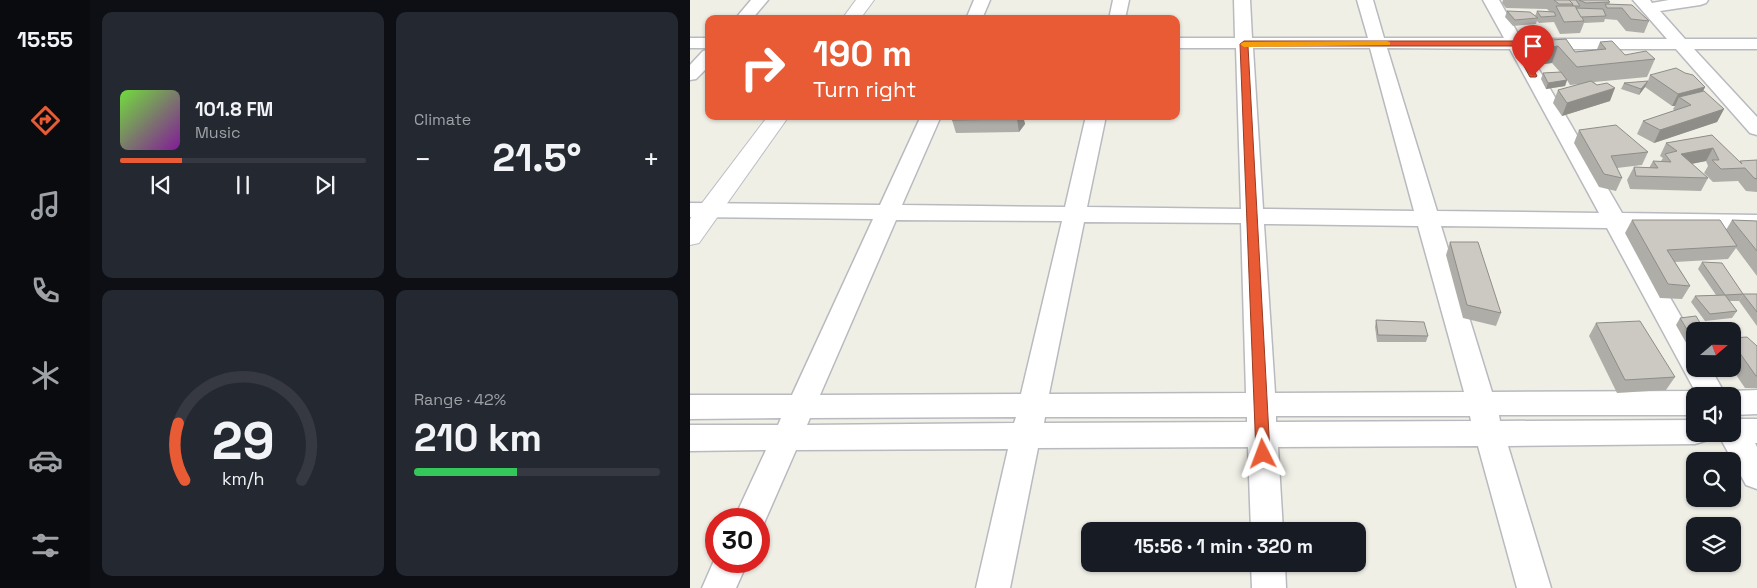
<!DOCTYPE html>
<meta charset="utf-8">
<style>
:root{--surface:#171b24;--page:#242831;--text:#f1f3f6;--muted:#9ea1a6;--line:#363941;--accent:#e85b34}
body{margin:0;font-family:"Space Grotesk",sans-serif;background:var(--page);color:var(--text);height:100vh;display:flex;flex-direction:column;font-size:19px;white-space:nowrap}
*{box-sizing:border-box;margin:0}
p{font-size:16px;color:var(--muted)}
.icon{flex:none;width:28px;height:28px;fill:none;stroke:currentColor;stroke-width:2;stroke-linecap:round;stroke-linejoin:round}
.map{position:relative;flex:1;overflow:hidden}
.sheet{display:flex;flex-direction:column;gap:12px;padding:12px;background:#0d0f14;width:600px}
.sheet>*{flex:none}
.banner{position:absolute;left:15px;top:15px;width:475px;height:105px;border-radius:10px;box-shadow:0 1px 4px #0004;background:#e85b34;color:#fff;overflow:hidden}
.needle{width:32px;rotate:70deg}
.fabs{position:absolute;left:996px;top:322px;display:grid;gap:10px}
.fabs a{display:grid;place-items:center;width:55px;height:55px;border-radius:10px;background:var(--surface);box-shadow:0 1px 4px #0004;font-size:25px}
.speed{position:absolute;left:15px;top:508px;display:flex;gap:10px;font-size:25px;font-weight:700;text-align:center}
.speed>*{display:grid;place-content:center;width:65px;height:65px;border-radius:50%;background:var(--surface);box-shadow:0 1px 4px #0004;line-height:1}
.speed .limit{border:8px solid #d22;background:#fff;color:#111}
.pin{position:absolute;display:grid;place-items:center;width:42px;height:42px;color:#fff;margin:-51px -21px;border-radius:50% 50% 50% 0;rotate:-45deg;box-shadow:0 0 5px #0007}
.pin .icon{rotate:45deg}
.me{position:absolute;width:55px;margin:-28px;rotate:357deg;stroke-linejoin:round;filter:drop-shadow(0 0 4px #0008)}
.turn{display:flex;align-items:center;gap:18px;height:105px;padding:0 25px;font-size:22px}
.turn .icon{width:65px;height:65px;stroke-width:2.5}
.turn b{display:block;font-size:35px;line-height:42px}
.big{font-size:38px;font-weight:700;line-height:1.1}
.sheet .widget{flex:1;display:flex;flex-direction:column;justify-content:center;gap:8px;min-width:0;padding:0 18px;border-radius:10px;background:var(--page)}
.sheet .dial{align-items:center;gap:0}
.dial svg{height:130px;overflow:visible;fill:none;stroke:var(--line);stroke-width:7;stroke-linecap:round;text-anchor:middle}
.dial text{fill:var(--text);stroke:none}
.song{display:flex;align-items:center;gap:15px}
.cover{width:60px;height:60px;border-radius:8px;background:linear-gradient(135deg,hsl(100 70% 55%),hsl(290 70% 35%))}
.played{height:5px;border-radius:2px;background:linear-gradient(90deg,var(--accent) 25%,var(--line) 25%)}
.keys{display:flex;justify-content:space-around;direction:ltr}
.heat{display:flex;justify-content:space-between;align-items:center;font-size:28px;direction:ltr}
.charge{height:8px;border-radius:4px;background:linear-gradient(90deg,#34c759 42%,var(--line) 0)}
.sheet .tiles{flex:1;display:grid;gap:12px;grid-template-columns:repeat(2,1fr)}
.trip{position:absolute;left:391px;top:522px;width:285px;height:50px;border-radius:10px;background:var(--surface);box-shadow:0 1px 4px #0004;font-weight:700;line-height:50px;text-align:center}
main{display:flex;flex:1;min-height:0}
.tab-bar{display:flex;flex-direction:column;width:90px;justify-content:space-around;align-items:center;background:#090b0e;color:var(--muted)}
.tab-bar .icon{width:35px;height:35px}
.tab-bar .on{color:var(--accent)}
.tab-bar b{font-size:22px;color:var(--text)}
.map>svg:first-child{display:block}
</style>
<main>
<nav class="tab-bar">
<b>15:55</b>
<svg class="icon on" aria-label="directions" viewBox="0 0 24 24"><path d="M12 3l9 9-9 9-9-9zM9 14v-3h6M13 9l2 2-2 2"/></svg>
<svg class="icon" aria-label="music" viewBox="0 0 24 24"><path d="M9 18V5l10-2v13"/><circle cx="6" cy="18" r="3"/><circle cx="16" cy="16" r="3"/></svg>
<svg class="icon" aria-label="phone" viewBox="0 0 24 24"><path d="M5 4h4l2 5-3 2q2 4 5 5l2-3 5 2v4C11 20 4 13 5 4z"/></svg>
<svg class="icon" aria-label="climate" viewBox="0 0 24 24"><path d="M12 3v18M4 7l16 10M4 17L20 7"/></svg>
<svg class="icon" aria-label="car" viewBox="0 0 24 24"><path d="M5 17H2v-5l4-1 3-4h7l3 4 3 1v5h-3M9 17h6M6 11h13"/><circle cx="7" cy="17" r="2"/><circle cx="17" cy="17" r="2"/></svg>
<svg class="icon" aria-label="filters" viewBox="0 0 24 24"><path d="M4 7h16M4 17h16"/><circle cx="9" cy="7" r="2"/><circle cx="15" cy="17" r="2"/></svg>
</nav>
<section class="sheet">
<div class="tiles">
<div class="widget">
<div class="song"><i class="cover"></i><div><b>101.8 FM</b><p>Music</p></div></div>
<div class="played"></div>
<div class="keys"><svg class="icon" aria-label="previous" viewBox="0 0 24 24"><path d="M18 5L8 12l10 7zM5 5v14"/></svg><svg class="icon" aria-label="pause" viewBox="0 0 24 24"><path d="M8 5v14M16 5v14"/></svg><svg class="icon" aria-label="next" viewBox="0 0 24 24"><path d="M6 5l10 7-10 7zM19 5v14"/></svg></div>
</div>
<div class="widget"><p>Climate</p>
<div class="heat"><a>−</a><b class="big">21.5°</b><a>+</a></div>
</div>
<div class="widget dial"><svg viewBox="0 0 100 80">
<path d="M14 69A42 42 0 1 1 86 69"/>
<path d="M14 69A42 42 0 0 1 10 34" stroke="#e85b34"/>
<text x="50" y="56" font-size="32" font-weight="700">29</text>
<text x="50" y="72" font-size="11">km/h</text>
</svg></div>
<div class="widget"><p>Range · 42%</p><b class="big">210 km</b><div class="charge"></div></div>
</div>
</section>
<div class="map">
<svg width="1067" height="588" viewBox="0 0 1067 588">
<rect width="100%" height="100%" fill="#f0efe6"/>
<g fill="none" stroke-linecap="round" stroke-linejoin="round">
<defs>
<g id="street">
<polygon points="61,0 78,0 62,19 45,19"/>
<polygon points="284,0 300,0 292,19 276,19"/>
<polygon points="423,0 439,0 435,19 419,19"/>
<path d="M544,0H560L562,38H678L667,0H683L694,38H814L793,0H809L831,39H977L943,0H960L962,3L979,0H1018L1016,3L1010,5L970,11L995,39H1067V49H1004L1067,117V135L1060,133L986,49H837L932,213L1067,215V229L940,228L1005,341V369H1021L1035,394L1042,391L1067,390V414L1042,415V396H1005V415H809L810,421L1005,420V434H1019L1015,441L1005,444L818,446L861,588H827L788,446L588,447L593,531H561L558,447L348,448L320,588H286L318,449L106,450L71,530L69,531V519H44L76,450L0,451V425H88L91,418L0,419V395H102L183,219L0,217V203L190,205L231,116H251L212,205L375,207L396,116H416L397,207L551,209L546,48H486V38H545ZM563,48H680L724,211L573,209ZM697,48L820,49L909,213L747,211ZM206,220L372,221L331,394L130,395ZM394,222L551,223L556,393L359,394ZM574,224L728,226L774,392L585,393ZM751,226L917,228L1005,391L802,392ZM586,416H780L781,421L586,422ZM326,417L324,423L117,425L120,418ZM355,417H557V422L354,423Z"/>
<rect x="0" y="38" width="19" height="10"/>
<polygon points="19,50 19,66 6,79 0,80 0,65 13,51"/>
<polygon points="1042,419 1067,419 1067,443 1065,443 1067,447 1067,489 1056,485 1028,434 1042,434"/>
<polygon points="26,556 26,561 58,561 46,588 12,588"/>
<polygon points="561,564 595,564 596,588 562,588"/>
</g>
<g id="secondary">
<polygon points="166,0 184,0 170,19 152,19"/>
<polygon points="78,116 99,116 9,243 0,245 0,219"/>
</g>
</defs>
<use href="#street" stroke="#b8babf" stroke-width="3"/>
<use href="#secondary" stroke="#bbbdc3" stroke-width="2"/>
<use href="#street" fill="#fff" fill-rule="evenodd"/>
<use href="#secondary" fill="#fff" fill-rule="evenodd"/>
</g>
<g fill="#afada8">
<polygon points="813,0 918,0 920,2 919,4 942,5 959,21 954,33 936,31 927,20 915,19 914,22 894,23 890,33 870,34 864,22 849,23 847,21 846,24 823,26 815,17 817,11 845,16 847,11 860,12 857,9 816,8 812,3"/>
<polygon points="876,39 885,52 907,49 910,42 935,55 965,59 957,77 904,82 920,101 872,116 863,103 868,90 891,84 880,85 877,80 875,86 856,89 851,79 853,73 870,72 862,63 846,65 841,58 846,41"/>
<polygon points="960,75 1015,87 1013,91 1034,109 1027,122 964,143 947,134 953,121 985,111 983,109 985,106 982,106 955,87 949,95 931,89 934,83 958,81"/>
<polygon points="333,116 335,124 329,132 266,133 262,120"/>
<polygon points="889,130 958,152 952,165 927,168 932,178 926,191 909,187 884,143"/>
<polygon points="1022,135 1049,162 1050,161 1067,160 1067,192 1056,191 1048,181 1023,182 1014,173 1018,166 1016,161 1002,164 1018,178 1011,191 940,189 937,180 944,167 959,168 963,161 971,161 973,158 970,156 976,143"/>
<polygon points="942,220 1036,230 1042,220 1067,221 1067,276 1046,248 1038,259 985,262 1000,286 992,299 970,298 935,233"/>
<polygon points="760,242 811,313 806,326 773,318 756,255"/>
<polygon points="1012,262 1053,294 1049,301 1039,301 1047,311 1042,318 1015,321 1001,302 1005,296 1026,295 1008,269"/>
<polygon points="1053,294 1067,294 1067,326 1049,301"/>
<polygon points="990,318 1005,331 1005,348 999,348 986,325"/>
<polygon points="686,320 738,336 736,342 687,342 685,327"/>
<polygon points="906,323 985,377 976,390 927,393 899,336"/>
<polygon points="1042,338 1067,346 1067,388 1055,388 1042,369"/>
</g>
<g fill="#8f8d88">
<polygon points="868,46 862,63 846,65 852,48"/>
<polygon points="877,80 875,86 856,89 858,83"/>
<polygon points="958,81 955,87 949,95 951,89"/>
<polygon points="1015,87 1009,100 989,97 985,106 982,106 988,94"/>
<polygon points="925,88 920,101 872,116 877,103"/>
<polygon points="1034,109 1027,122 964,143 970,130"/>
<polygon points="329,116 333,116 335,124 329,132 327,119"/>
<polygon points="1023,148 1016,161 984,167 991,154"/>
</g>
<g fill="#ccc9c3" stroke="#8f8d88">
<polygon points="864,0 879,0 883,4 869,4"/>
<polygon points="879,0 886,0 890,6 882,6 883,4"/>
<polygon points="889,0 918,0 920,2 896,3"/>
<polygon points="915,4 942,5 959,21 941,19 932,8 917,8"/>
<polygon points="866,6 885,6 894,21 874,22"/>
<polygon points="886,8 913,9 916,16 891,17"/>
<polygon points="817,11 840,12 848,18 825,20"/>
<polygon points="847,11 864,12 866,16 851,17"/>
<polygon points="876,39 885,52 916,49 910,42 922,41 935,55 956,51 965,59 887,67 868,46 852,48 846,41"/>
<polygon points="986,68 995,73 1003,75 1015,87 988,94 960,75"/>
<polygon points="871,72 877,80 858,83 853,73"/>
<polygon points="901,81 907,85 917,83 925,88 877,103 868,90"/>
<polygon points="958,81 951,89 934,83"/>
<polygon points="1014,91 1034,109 970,130 953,121 1001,105 989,97"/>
<polygon points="261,116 329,116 327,119 262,120"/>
<polygon points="926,125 958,152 921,156 932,178 914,174 889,130"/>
<polygon points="1022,135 1052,164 1050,161 1067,160 1067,179 1064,178 1055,168 1031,169 1022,160 1029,160 1023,148 991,154 1018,178 946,176 944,167 968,168 963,161 981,162 975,154 987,151 976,143"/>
<polygon points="942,220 1030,220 1047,246 977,250 1000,286 978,284"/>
<polygon points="1042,220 1067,221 1067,251"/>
<polygon points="760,242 788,242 811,313 777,305"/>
<polygon points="1012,262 1032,263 1053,294 1035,295"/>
<polygon points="1053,294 1067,294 1067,312"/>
<polygon points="1035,295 1047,311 1020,314 1005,296"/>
<polygon points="1006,316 1015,331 1005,331 1005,341 1004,341 990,318"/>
<polygon points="686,320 734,322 738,336 688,335"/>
<polygon points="950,321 985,377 935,380 906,323"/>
<polygon points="1057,337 1067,346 1067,376 1066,376 1042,342 1042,338"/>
</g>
<polygon fill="#e85b34" stroke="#973b22" points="826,41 829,44 847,76 846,77 840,77 823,46 558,46 580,454 578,458 573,460 568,458 566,454 550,44 554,41"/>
<polygon fill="#f59e0b" points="697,41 700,42 700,45 554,47 550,44 554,42"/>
</svg>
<div class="fabs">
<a><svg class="needle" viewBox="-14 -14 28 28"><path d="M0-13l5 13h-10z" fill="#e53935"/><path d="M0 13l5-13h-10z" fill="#9ea1a6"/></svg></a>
<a><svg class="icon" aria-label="sound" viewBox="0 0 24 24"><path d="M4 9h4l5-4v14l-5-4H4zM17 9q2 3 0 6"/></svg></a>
<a><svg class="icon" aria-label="search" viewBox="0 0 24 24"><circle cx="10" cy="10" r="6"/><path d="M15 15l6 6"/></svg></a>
<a><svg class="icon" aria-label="layers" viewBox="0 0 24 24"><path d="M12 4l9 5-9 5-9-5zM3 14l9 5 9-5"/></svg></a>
</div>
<div class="speed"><div class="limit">30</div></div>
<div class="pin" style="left:843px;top:76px;background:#d93025"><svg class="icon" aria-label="arrive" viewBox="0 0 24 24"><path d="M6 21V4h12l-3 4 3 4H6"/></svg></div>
<svg class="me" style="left:573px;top:454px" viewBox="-20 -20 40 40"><path d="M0-17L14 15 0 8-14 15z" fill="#e85b34" stroke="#fff" stroke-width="4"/></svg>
<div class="trip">15:56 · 1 min · 320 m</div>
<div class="banner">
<div class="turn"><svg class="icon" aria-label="right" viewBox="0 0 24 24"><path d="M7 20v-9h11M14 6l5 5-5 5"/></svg><div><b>190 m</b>Turn right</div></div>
</div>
</div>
</main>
